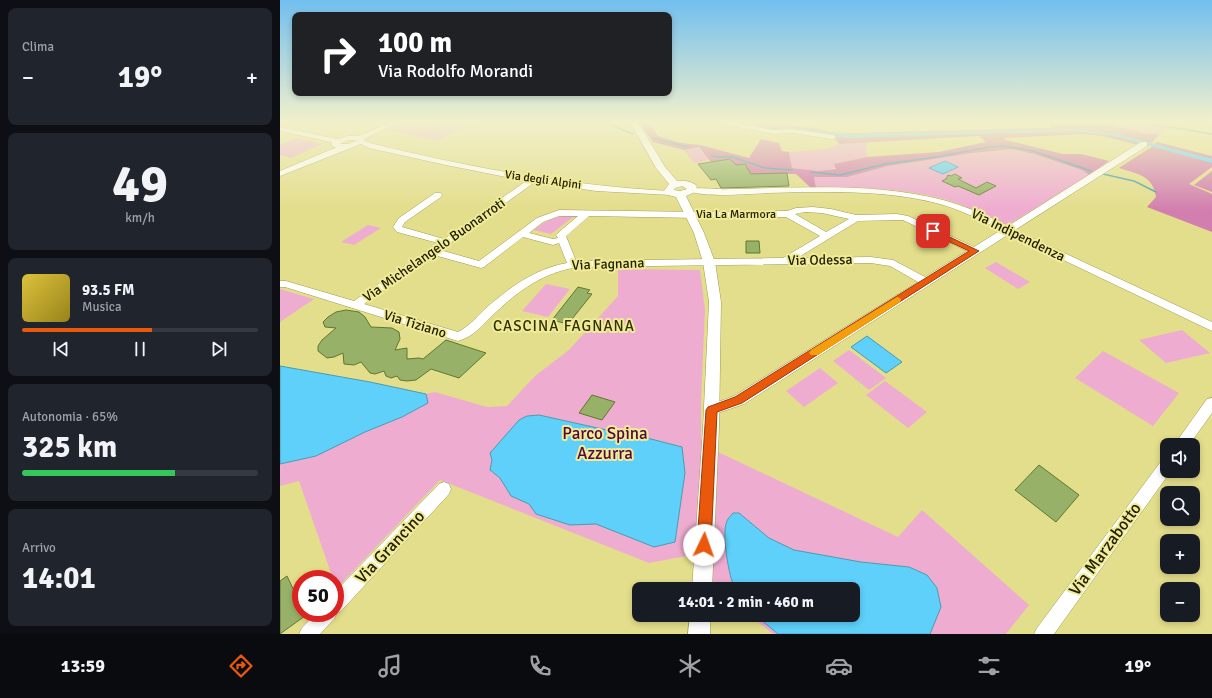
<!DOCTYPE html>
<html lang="it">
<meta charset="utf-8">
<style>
:root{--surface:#171b24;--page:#20242c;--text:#f1f3f6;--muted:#9ea1a6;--line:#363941;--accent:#ea580c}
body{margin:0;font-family:Signika,sans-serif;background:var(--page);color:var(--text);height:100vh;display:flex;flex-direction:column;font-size:15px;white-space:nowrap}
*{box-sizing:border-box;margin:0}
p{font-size:13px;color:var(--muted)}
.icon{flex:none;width:22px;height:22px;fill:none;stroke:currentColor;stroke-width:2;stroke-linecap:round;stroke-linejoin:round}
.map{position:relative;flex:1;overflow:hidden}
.side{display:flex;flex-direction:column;gap:8px;padding:8px;background:#0d0f14;width:280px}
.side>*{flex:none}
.top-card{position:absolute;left:12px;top:12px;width:380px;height:84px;border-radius:8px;box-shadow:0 2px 6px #0003;background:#202124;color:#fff;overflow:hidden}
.buttons{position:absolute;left:880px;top:438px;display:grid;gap:8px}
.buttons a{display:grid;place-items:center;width:40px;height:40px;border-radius:8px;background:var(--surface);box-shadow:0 2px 6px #0003;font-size:20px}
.speed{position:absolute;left:12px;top:570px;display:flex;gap:8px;font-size:20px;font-weight:700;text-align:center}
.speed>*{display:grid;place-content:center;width:52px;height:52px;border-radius:50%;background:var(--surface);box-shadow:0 2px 6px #0003;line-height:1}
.speed .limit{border:6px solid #d22;background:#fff;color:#111}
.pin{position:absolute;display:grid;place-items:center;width:34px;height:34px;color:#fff;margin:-17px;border-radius:8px;box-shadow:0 2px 6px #0006}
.me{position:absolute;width:44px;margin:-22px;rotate:3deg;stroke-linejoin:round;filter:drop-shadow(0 0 3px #0008)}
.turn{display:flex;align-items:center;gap:14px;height:84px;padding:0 20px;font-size:18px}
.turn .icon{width:52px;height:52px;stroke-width:2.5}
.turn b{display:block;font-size:28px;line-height:34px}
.big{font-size:30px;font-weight:700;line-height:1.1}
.side .tile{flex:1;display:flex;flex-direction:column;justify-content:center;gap:6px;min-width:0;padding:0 14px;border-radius:8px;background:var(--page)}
.side .dial{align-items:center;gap:0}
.dial b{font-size:52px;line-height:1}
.song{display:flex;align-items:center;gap:12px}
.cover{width:48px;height:48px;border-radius:6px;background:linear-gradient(135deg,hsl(50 70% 55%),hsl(50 70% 35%))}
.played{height:4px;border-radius:2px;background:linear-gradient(90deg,var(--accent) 55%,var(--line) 55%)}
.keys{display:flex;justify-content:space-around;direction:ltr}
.heat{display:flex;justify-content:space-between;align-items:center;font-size:22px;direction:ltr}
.charge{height:6px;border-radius:3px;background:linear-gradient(90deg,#34c759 65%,var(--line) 0)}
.trip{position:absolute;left:352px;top:582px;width:228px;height:40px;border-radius:8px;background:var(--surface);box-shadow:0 2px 6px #0003;font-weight:700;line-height:40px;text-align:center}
.dock{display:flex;height:64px;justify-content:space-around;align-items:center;background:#090b0e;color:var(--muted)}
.dock .icon{width:28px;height:28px}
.dock .current{color:var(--accent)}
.dock b{font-size:18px;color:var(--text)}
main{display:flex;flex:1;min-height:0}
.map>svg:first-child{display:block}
</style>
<main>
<section class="side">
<div class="tile"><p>Clima</p>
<div class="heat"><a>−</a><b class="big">19°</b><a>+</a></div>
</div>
<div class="tile dial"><b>49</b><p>km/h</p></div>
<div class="tile">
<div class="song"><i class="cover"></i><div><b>93.5 FM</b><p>Musica</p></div></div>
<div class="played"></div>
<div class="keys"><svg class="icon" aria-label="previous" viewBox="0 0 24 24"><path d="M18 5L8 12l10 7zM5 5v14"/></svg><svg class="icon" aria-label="pause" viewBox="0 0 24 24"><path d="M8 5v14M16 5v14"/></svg><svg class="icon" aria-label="next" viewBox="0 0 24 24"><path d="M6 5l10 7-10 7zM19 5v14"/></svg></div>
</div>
<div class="tile"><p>Autonomia · 65%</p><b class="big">325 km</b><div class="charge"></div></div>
<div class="tile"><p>Arrivo</p><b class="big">14:01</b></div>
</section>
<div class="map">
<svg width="932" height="634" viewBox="0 0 932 634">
<rect width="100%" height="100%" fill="#e3de8b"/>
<g fill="#efacd1">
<polygon points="122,122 195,122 156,141 106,129"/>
<polygon points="836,122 888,127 880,134 865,134 837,126"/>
<polygon points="17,138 42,144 11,158 0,155 0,145"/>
<polygon points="586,142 587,157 554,164 557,168 538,171 512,168 509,152 547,149 559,144"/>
<polygon points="419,147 430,160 414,163 404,150"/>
<path d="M732,149L754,154L802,170L809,175L728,225C710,221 695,209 677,203C631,188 584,187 536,188L534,177H567L608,166L693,153Z"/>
<path d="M297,215L298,216L296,218L293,217L271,234L254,230C269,218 277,216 297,215Z"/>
<polygon points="88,225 101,228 74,245 61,242"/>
<polygon points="716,262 750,282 738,289 705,268"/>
<polygon points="338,269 420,270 425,310 421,400 421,439 440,453 618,537 642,510 749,605 726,634 493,634 469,615 573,615 573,589 440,589 412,555 369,563 160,480 56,589 55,579 53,579 19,481 0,486 0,367 146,394 155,392 207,407 227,406 255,376 289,350 338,296"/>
<polygon points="266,284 290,289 268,317 242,311"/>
<polygon points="0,289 34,299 0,322"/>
<polygon points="902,330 930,353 886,363 859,340"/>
<polygon points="569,350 606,378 589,390 553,361"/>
<polygon points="823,351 899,393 873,426 795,378"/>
<polygon points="540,368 558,383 524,407 506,391"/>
<polygon points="605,381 647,412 628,428 586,395"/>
</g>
<g fill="#d27faf">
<polygon points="358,122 368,122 378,136 401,143 420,145 469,158 481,139 499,143 502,151 509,152 512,168 538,171 556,169 554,164 587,157 659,152 706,142 699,136 559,144 553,136 517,131 485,132 433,122 475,122 535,128 550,132 570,133 771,128 769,122 836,122 837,126 865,134 880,134 867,147 822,136 802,134 724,138 726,140 783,154 801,154 829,161 809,175 802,170 754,154 732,149 693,153 608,166 567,177 534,177 536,188 531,188 516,174 471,174 456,165 450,159 431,162 419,147 404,150 373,142"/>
<path d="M877,142L932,156V167L909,184L932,194V232L867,207L876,197C873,175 857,174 839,168L873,146Z"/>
<polygon points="932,171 932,192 914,185"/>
</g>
<g fill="#5ed0fa" stroke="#4c9baf">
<polygon points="665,161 678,167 663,174 649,168"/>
<polygon points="587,336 622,362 606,373 571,347"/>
<polygon points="0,366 90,382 146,394 148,403 122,417 85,432 36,456 0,464"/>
<polygon points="259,415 331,431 340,431 402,447 405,473 395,542 374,547 316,524 290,525 256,514 249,504 231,496 220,478 210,470 212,460 210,453 239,420 247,416"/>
<path d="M453,513H459L489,538L514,550L581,562L629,567L647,575L657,588L661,607L650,634H498L475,615H573V589H455C449,578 441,532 447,521C448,518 451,516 453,513Z"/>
</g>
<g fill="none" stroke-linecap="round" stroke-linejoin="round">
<g stroke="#4c9baf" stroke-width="1.5">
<polyline points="325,122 353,134"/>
<polyline points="858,122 932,134"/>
<polyline points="373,138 408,147"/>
<polyline points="431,155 437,157 452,157 485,168 512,170"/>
<polyline points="531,172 560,175 605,164 656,157 709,147 724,146 753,151 811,171"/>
<polyline points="823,174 854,181 876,192"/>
</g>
<polygon fill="#5ed0fa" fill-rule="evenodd" points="475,127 510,128 568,134 793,129 834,133 932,159 932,163 834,136 793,131 568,138 510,130 477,129 475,128"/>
</g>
<g fill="#97b268" stroke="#5f772e">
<polygon points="450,159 456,165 465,164 471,174 507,173 509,186 441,188 436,179 431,180 418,164"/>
<polygon points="675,174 682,178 678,179 696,188 707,182 716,186 699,195 678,186 675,187 662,181 666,179 668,175 671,176"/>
<polygon points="466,241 479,241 480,253 466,253"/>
<polygon points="298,287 310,290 307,293 312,294 292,319 288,318 284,323 272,320"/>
<polygon points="66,310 79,312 85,317 91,327 112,328 119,332 120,339 115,350 127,348 127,359 139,358 143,359 166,340 206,353 179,378 151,369 136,380 127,381 120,380 117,376 111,378 106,376 104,371 95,374 90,373 81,362 74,365 64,364 63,353 54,357 47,358 38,351 38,346 42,340 56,328 45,327 43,322 48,317 56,312"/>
<polygon points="312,395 335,402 322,420 299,413"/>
<polygon points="759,465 799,495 776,522 735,490"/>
<polygon points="7,576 16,595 21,591 21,613 29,613 0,634 0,581"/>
</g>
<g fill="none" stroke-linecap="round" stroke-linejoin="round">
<defs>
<g id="minor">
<path d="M112,122H120L84,139L85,141L94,144C192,168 290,186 391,191L395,193L391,195L316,191L255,182L160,250L199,261L257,218L279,210L420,212L507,211L516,208L533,207L551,209L576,215L617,214L628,216L694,247L721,230C701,220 681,210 660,204C603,189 544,192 486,193C472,194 417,198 408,190C412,186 441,190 449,189C520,188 594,182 663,200C686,206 707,216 728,226L861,142H867V146L735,230L932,322V331L729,234L464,404L432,415L427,414L425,410L427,406L454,396L638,282L610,266L591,263L297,267C263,273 239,290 215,313C203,324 194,337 178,341L5,287H0V281H6L74,301L158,243L117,232L113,227L119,218L155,193H161L162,195L161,197L125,222L122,227L164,239L246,181L166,165L89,148L81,144L0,176V171L57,147H53L51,142L0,131V127L57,139L68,136H79ZM68,140H77L69,144H60ZM525,212L542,213L569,219L546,232L515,214ZM279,216H298L278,233L276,235L278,238L273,239L249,233L263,222ZM309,216L420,218L506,217L540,236L503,258L296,261L286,236ZM617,220H623L687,251L645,277L613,260L591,257L517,258L578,221ZM243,237L273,245L279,243L287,263C254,269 229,288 204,310C196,318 188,327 178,332L84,304L154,255L201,268L204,267Z"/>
<polygon points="441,122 452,122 493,130 512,129 553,135 556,137 553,139 512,133 493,134 444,124"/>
<polygon points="932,398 932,413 909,445 894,445 927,399"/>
<polygon points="887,459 887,471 891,471 774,634 754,634 757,628 882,460"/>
<polygon points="164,482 169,484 171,489 169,494 61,611 57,613 54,619 40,634 19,634 22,628 36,613 55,613 55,592 159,484"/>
</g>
<g id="major">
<path d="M350,122H358L385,167L397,181C403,180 412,181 417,186L415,192L406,196L424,233L435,262L441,302L439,428L432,589H412L423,428L429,302L423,262L414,233L396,197L388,195L384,191L389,184L376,168ZM402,186L407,189L400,191L394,190L395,188Z"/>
<polygon points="410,615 430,615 430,634 408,634"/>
</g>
</defs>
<use href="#minor" stroke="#a29c4a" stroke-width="1"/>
<use href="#major" stroke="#a29c4a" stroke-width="1"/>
<use href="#minor" fill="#fff" fill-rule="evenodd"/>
<use href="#major" fill="#fff" fill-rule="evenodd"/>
</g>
<linearGradient id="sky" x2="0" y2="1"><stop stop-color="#71bfef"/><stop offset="0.58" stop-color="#f2f0cb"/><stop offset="1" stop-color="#f2f0cb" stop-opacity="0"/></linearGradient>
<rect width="932" height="210" fill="url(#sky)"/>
<polygon fill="#ea580c" stroke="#983908" points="653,229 699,251 462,403 437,412 431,545 429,550 424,552 419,550 417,545 426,410 428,407 455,397 689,251 651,233 651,230"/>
<polygon fill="#f59e0b" points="617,297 620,298 621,300 620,302 538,355 531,355 529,353 531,350"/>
<g text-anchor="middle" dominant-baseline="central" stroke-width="4" stroke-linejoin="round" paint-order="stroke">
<g font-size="12" fill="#232000" stroke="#f0eb98">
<text transform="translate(263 180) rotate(8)">Via degli Alpini</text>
<text x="456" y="214">Via La Marmora</text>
</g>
<g font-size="14" fill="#232000" stroke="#f0eb98">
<text transform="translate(738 235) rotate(26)">Via Indipendenza</text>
<text transform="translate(154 250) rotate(-35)">Via Michelangelo Buonarroti</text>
<text transform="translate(540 260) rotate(-1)">Via Odessa</text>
<text transform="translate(328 264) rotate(-2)">Via Fagnana</text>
<text transform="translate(135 324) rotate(17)">Via Tiziano</text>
</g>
<g font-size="15" letter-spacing="1" fill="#312e00" stroke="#f0eb98">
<text x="284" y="326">CASCINA FAGNANA</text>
</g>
<g font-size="17" fill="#53073b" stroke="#f0eb98">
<text x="325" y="433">Parco Spina<tspan x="325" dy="20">Azzurra</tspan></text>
</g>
<g font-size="17" fill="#232000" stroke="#f0eb98">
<text transform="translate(110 547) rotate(-47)">Via Grancino</text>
<text transform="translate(825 549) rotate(-54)">Via Marzabotto</text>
</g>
</g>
</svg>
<div class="buttons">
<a><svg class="icon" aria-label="sound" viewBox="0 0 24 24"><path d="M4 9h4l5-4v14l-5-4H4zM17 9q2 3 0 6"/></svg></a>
<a><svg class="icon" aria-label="search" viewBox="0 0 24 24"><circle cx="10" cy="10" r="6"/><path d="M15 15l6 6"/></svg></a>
<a>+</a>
<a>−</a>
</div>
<div class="speed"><div class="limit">50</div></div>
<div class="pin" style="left:653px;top:231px;background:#d93025"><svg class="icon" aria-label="arrive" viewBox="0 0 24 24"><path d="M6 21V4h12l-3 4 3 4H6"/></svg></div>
<svg class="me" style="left:424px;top:545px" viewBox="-20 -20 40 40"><circle r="19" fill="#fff"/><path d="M0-13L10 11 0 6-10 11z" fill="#ea580c"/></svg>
<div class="trip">14:01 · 2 min · 460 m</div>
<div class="top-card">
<div class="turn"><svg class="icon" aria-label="right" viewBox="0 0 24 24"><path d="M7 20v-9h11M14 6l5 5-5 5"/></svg><div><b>100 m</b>Via Rodolfo Morandi</div></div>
</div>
</div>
</main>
<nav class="dock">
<b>13:59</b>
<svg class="icon current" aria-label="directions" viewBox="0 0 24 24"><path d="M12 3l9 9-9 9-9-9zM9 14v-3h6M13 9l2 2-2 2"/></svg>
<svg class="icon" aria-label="music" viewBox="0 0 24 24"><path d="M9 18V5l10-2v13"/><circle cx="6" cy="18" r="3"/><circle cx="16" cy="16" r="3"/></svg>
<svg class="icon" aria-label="phone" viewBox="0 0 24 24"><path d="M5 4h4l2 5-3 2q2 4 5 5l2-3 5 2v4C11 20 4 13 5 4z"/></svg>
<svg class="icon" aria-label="climate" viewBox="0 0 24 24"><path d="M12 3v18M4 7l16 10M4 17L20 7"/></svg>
<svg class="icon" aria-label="car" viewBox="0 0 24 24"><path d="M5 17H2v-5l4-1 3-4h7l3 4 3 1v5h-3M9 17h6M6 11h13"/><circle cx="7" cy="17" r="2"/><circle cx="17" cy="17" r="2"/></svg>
<svg class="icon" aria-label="filters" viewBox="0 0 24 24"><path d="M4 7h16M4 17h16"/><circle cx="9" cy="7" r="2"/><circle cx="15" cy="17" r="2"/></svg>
<b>19°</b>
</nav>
